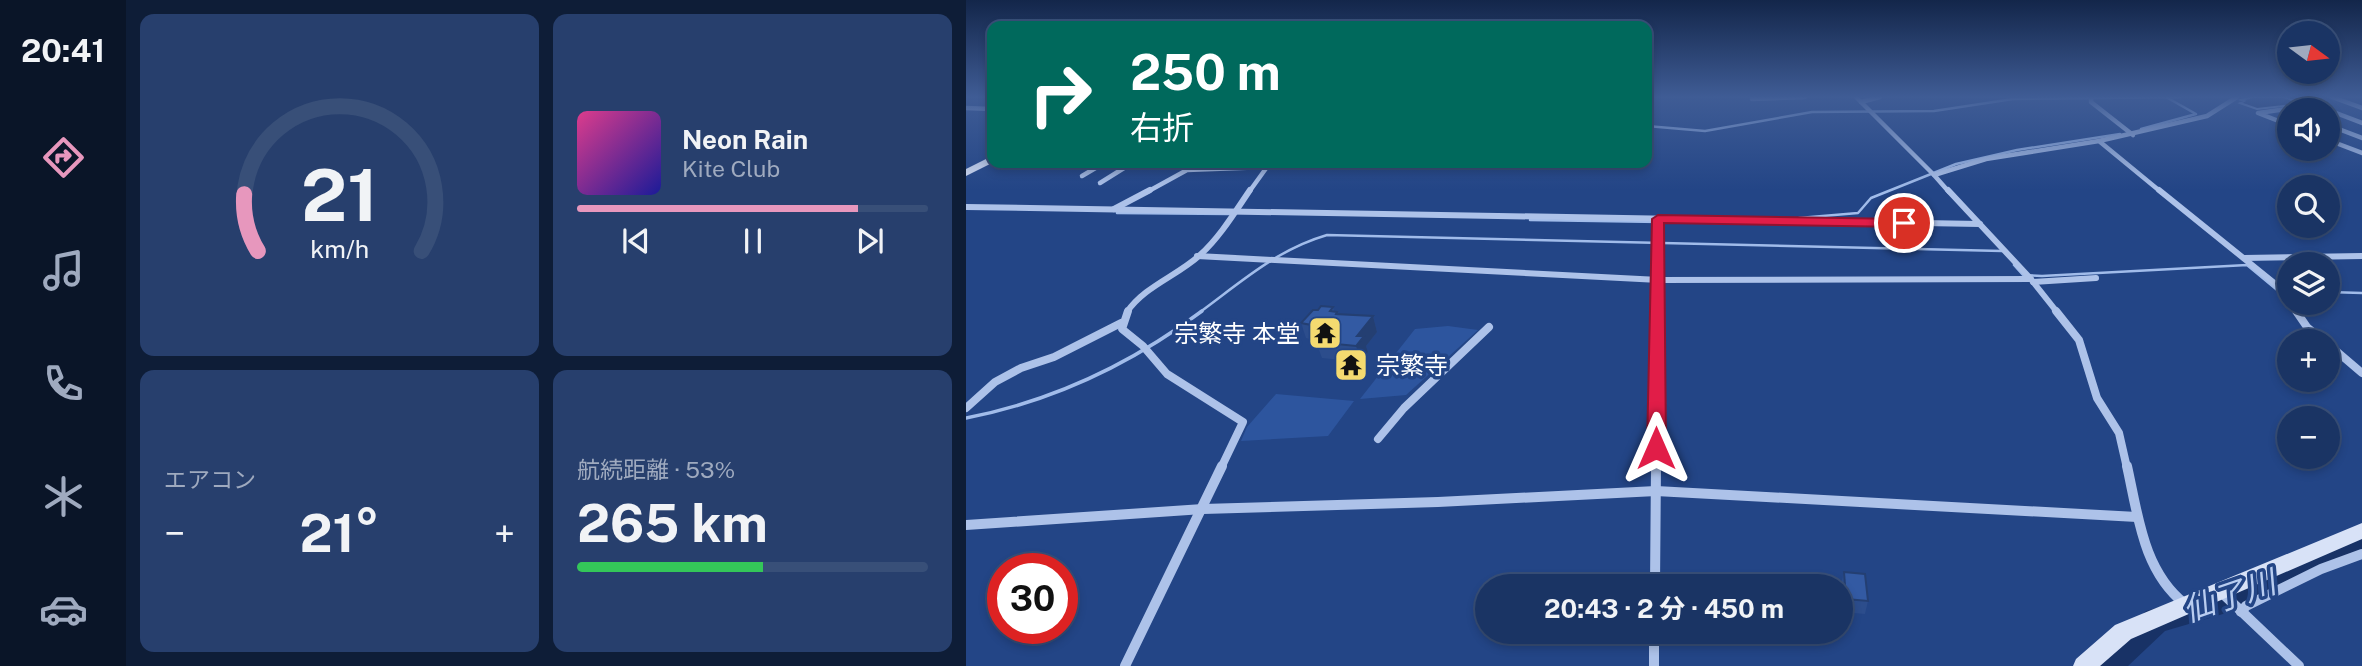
<!DOCTYPE html>
<html lang="ja">
<meta charset="utf-8">
<style>
:root{--surface:#1a3464;--page:#273f6d;--text:#f1f3f6;--muted:#9faabf;--line:#384f78;--accent:#e797bd}
body{margin:0;font-family:"Public Sans","Noto Sans JP",sans-serif;background:var(--page);color:var(--text);height:100vh;display:flex;flex-direction:column;font-size:26px;white-space:nowrap}
*{box-sizing:border-box;margin:0}
p{font-size:23px;color:var(--muted)}
.icon{flex:none;width:38px;height:38px;fill:none;stroke:currentColor;stroke-width:2;stroke-linecap:round;stroke-linejoin:round}
.map{position:relative;flex:1;overflow:hidden}
.panel{display:flex;flex-direction:column;gap:14px;padding:14px;background:#0e1d37;width:840px}
.panel>*{flex:none}
.guide{position:absolute;left:21px;top:21px;width:665px;height:147px;border-radius:14px;box-shadow:0 4px 10px #0003,0 0 0 2px var(--line);background:#00695c;color:#fff;overflow:hidden}
.needle{width:46px;rotate:105deg}
.buttons{position:absolute;left:1311px;top:21px;display:grid;gap:14px}
.buttons a{display:grid;place-items:center;width:63px;height:63px;border-radius:50%;background:var(--surface);box-shadow:0 4px 10px #0003,0 0 0 2px var(--line);font-size:35px}
.speed{position:absolute;left:21px;top:553px;display:flex;gap:14px;font-size:35px;font-weight:700;text-align:center}
.speed>*{display:grid;place-content:center;width:91px;height:91px;border-radius:50%;background:var(--surface);box-shadow:0 4px 10px #0003,0 0 0 2px var(--line);line-height:1}
.speed .limit{border:10px solid #d22;background:#fff;color:#111}
.pin{position:absolute;display:grid;place-items:center;width:60px;height:60px;color:#fff;margin:-30px;border:4px solid #fff;border-radius:50%;box-shadow:0 2px 7px #0007}
.me{position:absolute;width:77px;margin:-38px;rotate:0deg;stroke-linejoin:round;filter:drop-shadow(0 0 5px #0008)}
.turn{display:flex;align-items:center;gap:24px;height:147px;padding:0 28px;font-size:32px}
.turn .icon{width:91px;height:91px;stroke-width:2.5}
.turn b{display:block;font-size:49px;line-height:60px}
.big{font-size:52px;font-weight:700;line-height:1.1}
.panel .widget{flex:1;display:flex;flex-direction:column;justify-content:center;gap:10px;min-width:0;padding:0 24px;border-radius:14px;background:var(--page)}
.panel .dial{align-items:center;gap:0}
.dial svg{height:182px;overflow:visible;fill:none;stroke:var(--line);stroke-width:7;stroke-linecap:round;text-anchor:middle}
.dial text{fill:var(--text);stroke:none}
.song{display:flex;align-items:center;gap:21px}
.cover{width:84px;height:84px;border-radius:10px;background:linear-gradient(135deg,hsl(330 70% 55%),hsl(240 70% 35%))}
.played{height:7px;border-radius:4px;background:linear-gradient(90deg,var(--accent) 80%,var(--line) 80%)}
.keys{display:flex;justify-content:space-around;direction:ltr}
.heat{display:flex;justify-content:space-between;align-items:center;font-size:38px;direction:ltr}
.charge{height:10px;border-radius:5px;background:linear-gradient(90deg,#34c759 53%,var(--line) 0)}
.panel .tiles{flex:1;display:grid;gap:14px;grid-template-columns:repeat(2,1fr)}
.trip{position:absolute;left:509px;top:574px;width:378px;height:70px;border-radius:35px;background:var(--surface);box-shadow:0 4px 10px #0003,0 0 0 2px var(--line);font-weight:700;line-height:70px;text-align:center}
main{display:flex;flex:1;min-height:0}
.menu{display:flex;flex-direction:column;width:126px;justify-content:space-around;align-items:center;background:#0a1528;color:var(--muted)}
.menu .icon{width:49px;height:49px}
.menu .current{color:var(--accent)}
.menu b{font-size:32px;color:var(--text)}
.map>svg:first-child{display:block}
</style>
<main>
<nav class="menu">
<b>20:41</b>
<svg class="icon current" aria-label="directions" viewBox="0 0 24 24"><path d="M12 3l9 9-9 9-9-9zM9 14v-3h6M13 9l2 2-2 2"/></svg>
<svg class="icon" aria-label="music" viewBox="0 0 24 24"><path d="M9 18V5l10-2v13"/><circle cx="6" cy="18" r="3"/><circle cx="16" cy="16" r="3"/></svg>
<svg class="icon" aria-label="phone" viewBox="0 0 24 24"><path d="M5 4h4l2 5-3 2q2 4 5 5l2-3 5 2v4C11 20 4 13 5 4z"/></svg>
<svg class="icon" aria-label="climate" viewBox="0 0 24 24"><path d="M12 3v18M4 7l16 10M4 17L20 7"/></svg>
<svg class="icon" aria-label="car" viewBox="0 0 24 24"><path d="M5 17H2v-5l4-1 3-4h7l3 4 3 1v5h-3M9 17h6M6 11h13"/><circle cx="7" cy="17" r="2"/><circle cx="17" cy="17" r="2"/></svg>
</nav>
<section class="panel">
<div class="tiles">
<div class="widget dial"><svg viewBox="0 0 100 80">
<path d="M14 69A42 42 0 1 1 86 69"/>
<path d="M14 69A42 42 0 0 1 8 44" stroke="#e797bd"/>
<text x="50" y="56" font-size="32" font-weight="700">21</text>
<text x="50" y="72" font-size="11">km/h</text>
</svg></div>
<div class="widget">
<div class="song"><i class="cover"></i><div><b>Neon Rain</b><p>Kite Club</p></div></div>
<div class="played"></div>
<div class="keys"><svg class="icon" aria-label="previous" viewBox="0 0 24 24"><path d="M18 5L8 12l10 7zM5 5v14"/></svg><svg class="icon" aria-label="pause" viewBox="0 0 24 24"><path d="M8 5v14M16 5v14"/></svg><svg class="icon" aria-label="next" viewBox="0 0 24 24"><path d="M6 5l10 7-10 7zM19 5v14"/></svg></div>
</div>
<div class="widget"><p>エアコン</p>
<div class="heat"><a>−</a><b class="big">21°</b><a>+</a></div>
</div>
<div class="widget"><p>航続距離 · 53%</p><b class="big">265 km</b><div class="charge"></div></div>
</div>
</section>
<div class="map">
<svg width="1396" height="666" viewBox="0 0 1396 666">
<rect width="100%" height="100%" fill="#234586"/>
<g fill="#2d559e">
<polygon points="482,326 512,330 440,395 394,399 449,329"/>
<polygon points="310,394 388,401 362,436 275,441 281,427"/>
</g>
<polygon fill="#183266" stroke="#a1bcea" stroke-width="2" points="1287,97 1318,97 1336,104 1291,109 1274,103 1278,101 1275,100"/>
<g fill="none" stroke-linecap="round" stroke-linejoin="round">
<g stroke="#a1bcea" stroke-width="2.5">
<polyline points="681,126 739,131 846,112 968,111 1047,99 1214,97"/>
<polyline points="1175,129 1230,114 1200,97"/>
<polyline points="151,213 263,214"/>
<polyline points="833,218 892,213 905,198 990,164 1051,150 1154,134"/>
<polyline points="564,220 760,223"/>
<polyline points="1048,265 1057,275 1076,276 1281,265 1316,294 1323,293"/>
<polyline points="1362,292 1396,293"/>
<path d="M234,312C275,282 310,250 361,235L1036,251"/>
</g>
<path stroke="#a1bcea" stroke-width="3.5" d="M0,418C88,401 165,364 236,311"/>
<polygon fill="#183266" fill-rule="evenodd" points="1396,531 1396,553 1366,565 1291,604 1199,631 1162,666 1125,666 1129,656 1180,611 1275,584 1348,549"/>
<g stroke="#adc2e9" stroke-width="4.5">
<polyline points="890,97 968,175"/>
<polyline points="1125,97 1125,102 1167,135"/>
<polyline points="1366,97 1396,108"/>
<polyline points="786,99 839,97"/>
<polyline points="895,102 914,97"/>
<polyline points="0,108 26,109"/>
<polyline points="1323,125 1292,113 1349,105 1396,123"/>
<polyline points="1362,125 1396,138"/>
<polyline points="1362,140 1396,153"/>
<polyline points="1133,141 1241,116 1271,97"/>
<polyline points="116,176 138,163"/>
<polyline points="134,183 166,163"/>
<polyline points="181,192 221,170 301,167 283,192"/>
<polyline points="983,192 968,175 1020,159 1133,141 1195,192"/>
</g>
<g stroke="#adc2e9" stroke-width="6">
<polyline points="982,190 1064,278 1091,312"/>
<polyline points="1193,190 1317,290 1323,300"/>
<polyline points="0,207 1014,224"/>
<polyline points="148,209 184,190"/>
<polyline points="231,256 693,280 1065,279"/>
<polyline points="1278,258 1396,256"/>
<polyline points="1067,282 1130,278"/>
<polyline points="1325,303 1331,312"/>
<path d="M161,312C179,286 211,276 234,255C254,237 269,212 284,190"/>
<polyline points="691,312 692,219"/>
</g>
<g stroke="#adc2e9" stroke-width="8">
<polyline points="162,311 156,329 177,346 201,374 277,422 255,468"/>
<polyline points="1090,311 1113,340 1131,398 1153,433 1161,468"/>
<polyline points="1330,311 1341,327 1358,341"/>
<polyline points="1362,344 1396,373"/>
<polyline points="0,408 29,382 55,368 88,357 155,323"/>
<polyline points="412,439 438,408 523,327"/>
<polyline points="690,468 691,311"/>
</g>
<g stroke="#adc2e9" stroke-width="10">
<path d="M1161,466C1172,515 1177,571 1219,604"/>
<polyline points="0,525 237,509 472,502 690,491 1171,517"/>
<polyline points="689,586 690,466"/>
<polyline points="1254,591 1333,666"/>
<polyline points="1275,612 1280,606 1355,569 1396,554"/>
<polyline points="688,632 688,666"/>
<polyline points="159,666 256,466"/>
</g>
<g fill="#d8e2f7" fill-rule="evenodd">
<polygon points="26,156 26,163 0,176 0,169"/>
<polygon points="1396,523 1396,539 1165,639 1134,666 1107,666 1110,659 1149,625"/>
</g>
</g>
<g fill="#2c4d8c">
<polygon points="367,307 368,311 371,312 372,314 407,316 411,332 400,346 402,352 395,362 356,358 350,342 351,341 340,338 335,323 352,310"/>
<polygon points="878,572 902,601 899,614 877,612 875,585"/>
</g>
<polygon fill="#243f72" points="407,316 411,332 400,346 402,352 395,362 390,346 391,336"/>
<g fill="#335aa3" stroke="#243f72" stroke-width="2">
<polygon points="355,306 367,307 364,311 371,312 370,314 407,316 391,336 398,336 390,346 350,342 361,328 335,323 347,310 352,310"/>
<polygon points="878,572 899,574 902,601 880,599"/>
</g>
<linearGradient id="sky" x2="0" y2="1"><stop stop-color="#13264a"/><stop offset="0.51" stop-color="#3f5c95"/><stop offset="1" stop-color="#3f5c95" stop-opacity="0"/></linearGradient>
<rect width="1396" height="190" fill="url(#sky)"/>
<polygon fill="#e11d48" stroke="#92132f" stroke-width="2" points="692,215 938,219 945,223 938,227 698,223 700,448 697,453 684,453 681,448 686,219"/>
<defs>
<symbol id="temple-square" viewBox="-11 -11 22 22"><rect x="-9" y="-9" width="18" height="18" rx="4" fill="#f4da70" stroke="#234586"/><path d="M0-6L5-2H3V0L6.5 2.5H4V6H1.5V3h-3V6H-4V2.5H-6.5L-3 0V-2H-5Z" fill="#111"/></symbol>
</defs>
<g fill-rule="evenodd">
<use href="#temple-square" x="340" y="314" width="38" height="38"/>
<use href="#temple-square" x="366" y="346" width="38" height="38"/>
</g>
<g text-anchor="middle" dominant-baseline="central" stroke-width="7" stroke-linejoin="round" paint-order="stroke">
<g font-size="24" fill="#fff" stroke="#234586" text-anchor="end">
<text x="334" y="333">宗繁寺 本堂</text>
<text x="410" y="365" text-anchor="start">宗繁寺</text>
</g>
<g font-size="32" font-style="italic" fill="#b9cdf0" stroke="#234586">
<text transform="translate(1263 596) rotate(-19)">仙了川</text>
</g>
</g>
</svg>
<div class="buttons">
<a><svg class="needle" viewBox="-14 -14 28 28"><path d="M0-13l5 13h-10z" fill="#e53935"/><path d="M0 13l5-13h-10z" fill="#9faabf"/></svg></a>
<a><svg class="icon" aria-label="sound" viewBox="0 0 24 24"><path d="M4 9h4l5-4v14l-5-4H4zM17 9q2 3 0 6"/></svg></a>
<a><svg class="icon" aria-label="search" viewBox="0 0 24 24"><circle cx="10" cy="10" r="6"/><path d="M15 15l6 6"/></svg></a>
<a><svg class="icon" aria-label="layers" viewBox="0 0 24 24"><path d="M12 4l9 5-9 5-9-5zM3 14l9 5 9-5"/></svg></a>
<a>+</a>
<a>−</a>
</div>
<div class="speed"><div class="limit">30</div></div>
<div class="pin" style="left:938px;top:223px;background:#d93025"><svg class="icon" aria-label="arrive" viewBox="0 0 24 24"><path d="M6 21V4h12l-3 4 3 4H6"/></svg></div>
<svg class="me" style="left:690px;top:448px" viewBox="-20 -20 40 40"><path d="M0-17L14 15 0 8-14 15z" fill="#e11d48" stroke="#fff" stroke-width="4"/></svg>
<div class="trip">20:43 · 2 分 · 450 m</div>
<div class="guide">
<div class="turn"><svg class="icon" aria-label="right" viewBox="0 0 24 24"><path d="M7 20v-9h11M14 6l5 5-5 5"/></svg><div><b>250 m</b>右折</div></div>
</div>
</div>
</main>
